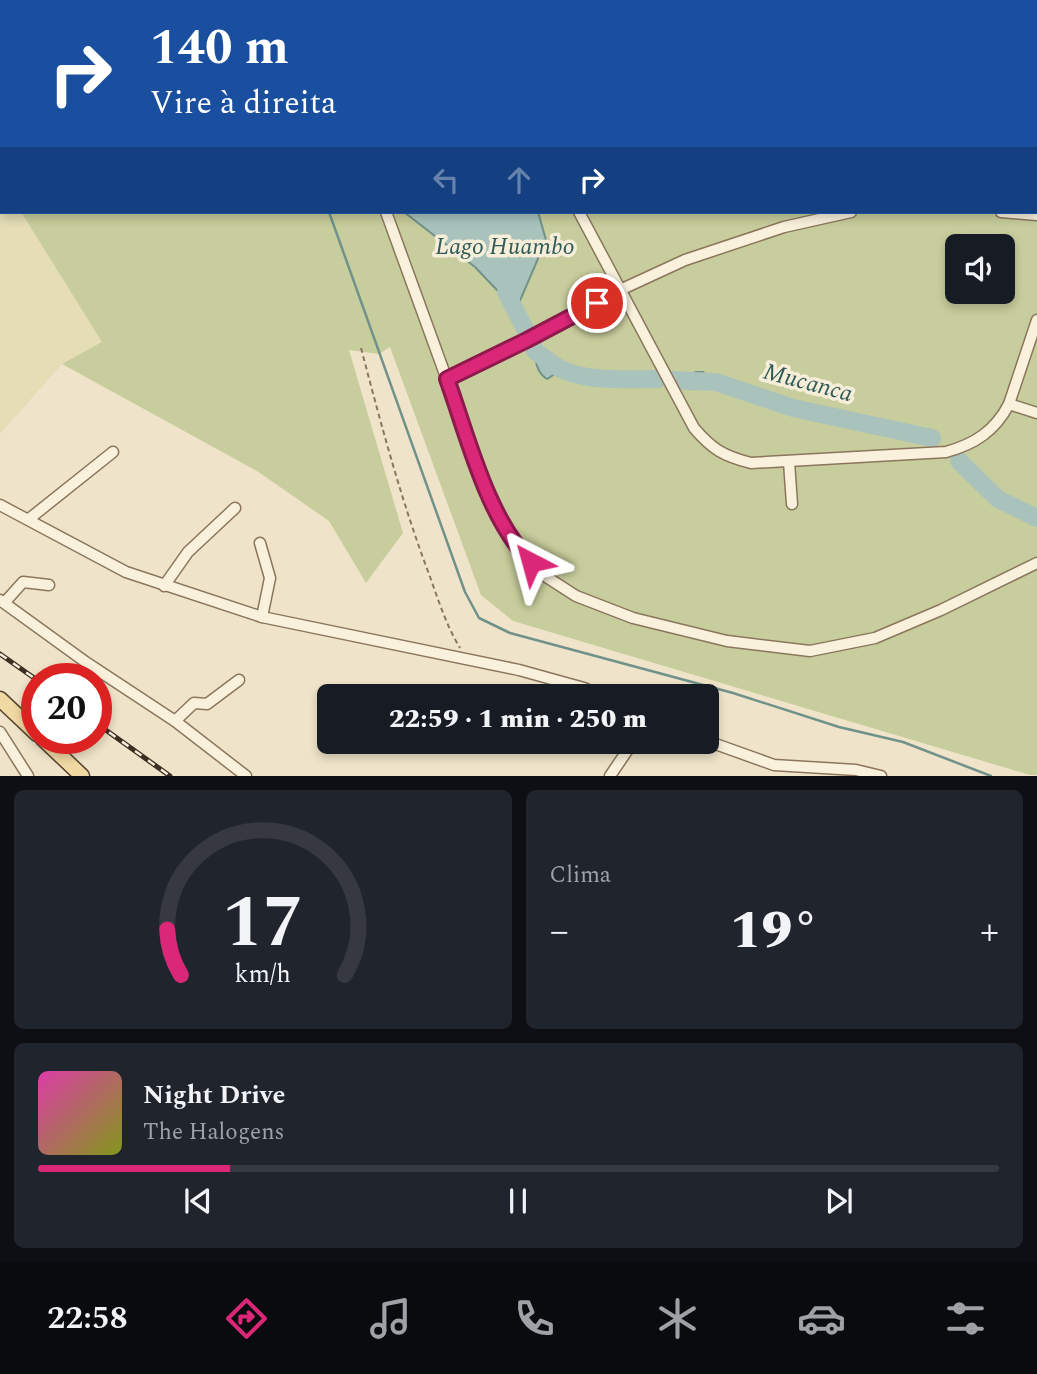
<!DOCTYPE html>
<html lang="pt">
<meta charset="utf-8">
<style>
:root{--surface:#171b24;--page:#20242c;--text:#f1f3f6;--muted:#9ea1a6;--line:#363941;--accent:#db2777}
body{margin:0;font-family:Spectral,serif;background:var(--page);color:var(--text);height:100vh;display:flex;flex-direction:column;font-size:26px;white-space:nowrap}
*{box-sizing:border-box;margin:0}
p{font-size:23px;color:var(--muted)}
.icon{flex:none;width:38px;height:38px;fill:none;stroke:currentColor;stroke-width:2;stroke-linecap:round;stroke-linejoin:round}
.map{position:relative;height:776px;overflow:hidden}
.drawer{display:flex;flex-direction:column;gap:14px;padding:14px;background:#0d0f14;flex:1}
.drawer>*{flex:none}
.banner{position:absolute;left:0px;top:0px;width:1038px;height:214px;box-shadow:0 4px 10px #0003;background:#1a4fa0;color:#fff;overflow:hidden}
.tools{position:absolute;left:945px;top:234px;display:grid;gap:14px}
.tools a{display:grid;place-items:center;width:70px;height:70px;border-radius:10px;background:var(--surface);box-shadow:0 4px 10px #0003;font-size:35px}
.speed{position:absolute;left:21px;top:663px;display:flex;gap:14px;font-size:35px;font-weight:700;text-align:center}
.speed>*{display:grid;place-content:center;width:91px;height:91px;border-radius:50%;background:var(--surface);box-shadow:0 4px 10px #0003;line-height:1}
.speed .limit{border:10px solid #d22;background:#fff;color:#111}
.pin{position:absolute;display:grid;place-items:center;width:60px;height:60px;color:#fff;margin:-30px;border:4px solid #fff;border-radius:50%;box-shadow:0 2px 7px #0007}
.me{position:absolute;width:77px;margin:-38px;rotate:321deg;stroke-linejoin:round;filter:drop-shadow(0 0 5px #0008)}
.turn{display:flex;align-items:center;gap:24px;height:147px;padding:0 35px;font-size:32px}
.turn .icon{width:91px;height:91px;stroke-width:2.5}
.turn b{display:block;font-size:49px;line-height:60px}
.lanes{display:flex;align-items:center;height:66px;padding:0 35px;background:#0003;justify-content:center;gap:35px;direction:ltr}
.lanes .off{opacity:.35}
.big{font-size:52px;font-weight:800;line-height:1.1}
.drawer .widget{flex:1;display:flex;flex-direction:column;justify-content:center;gap:10px;min-width:0;padding:0 24px;border-radius:10px;background:var(--page)}
.drawer .dial{align-items:center;gap:0}
.dial svg{height:182px;overflow:visible;fill:none;stroke:var(--line);stroke-width:7;stroke-linecap:round;text-anchor:middle}
.dial text{fill:var(--text);stroke:none}
.song{display:flex;align-items:center;gap:21px}
.cover{width:84px;height:84px;border-radius:10px;background:linear-gradient(135deg,hsl(320 70% 55%),hsl(70 70% 35%))}
.played{height:7px;border-radius:4px;background:linear-gradient(90deg,var(--accent) 20%,var(--line) 20%)}
.keys{display:flex;justify-content:space-around;direction:ltr}
.heat{display:flex;justify-content:space-between;align-items:center;font-size:38px;direction:ltr}
.drawer .tiles{flex:1;display:grid;gap:14px;grid-template-columns:1fr 1fr}
.widget:last-child{grid-column:span 2}
.trip{position:absolute;left:317px;top:684px;width:402px;height:70px;border-radius:10px;background:var(--surface);box-shadow:0 4px 10px #0003;font-weight:800;line-height:70px;text-align:center}
.dock{display:flex;height:112px;justify-content:space-around;align-items:center;background:#090b0e;color:var(--muted)}
.dock .icon{width:49px;height:49px}
.dock .active{color:var(--accent)}
.dock b{font-size:32px;color:var(--text)}
.map>svg:first-child{display:block}
</style>
<div class="map">
<svg width="1037" height="776" viewBox="0 0 1037 776">
<rect width="100%" height="100%" fill="#efe4c9"/>
<polygon fill="#e4ddb6" points="0,0 135,2 2,2 2,212 25,212 24,215 103,342 62,364 0,434"/>
<path fill="#c7cd9c" fill-rule="evenodd" d="M268,0H1037V775H1030L513,621L481,595L390,347L379,354L349,350L403,533L366,583L329,521L257,471L62,364L102,342L23,215L25,212H1036V2ZM957,247H1003V292H957Z"/>
<g fill="#a9c3bc" stroke="#70928a" stroke-width="2">
<polygon points="404,212 538,212 546,240 516,310 475,267"/>
<path d="M540,348L552,355L561,370L547,379C537,373 535,362 535,351Z"/>
<path d="M696,372H703L707,376L715,378L716,382C703,387 690,396 679,381L683,377Z"/>
</g>
<g fill="none" stroke-linecap="round" stroke-linejoin="round">
<polyline stroke="#70928a" stroke-width="2.5" points="329,212 465,592 479,618 510,633 733,693 839,727 903,742 991,776"/>
<g stroke="#a9c3bc" stroke-width="18">
<polyline points="236,0 238,2"/>
<polyline points="506,292 526,331"/>
<path d="M533,346L535,351C544,357 553,366 563,370C591,382 627,379 658,379"/>
<polyline points="671,380 716,382 793,408 932,438"/>
<polyline points="959,461 998,499 1037,518"/>
</g>
<defs>
<g id="minor">
<polyline points="309,0 310,2"/>
<polyline points="969,0 972,2"/>
<polyline points="681,2 682,0"/>
<polyline points="1036,49 1037,50"/>
<polyline points="386,212 495,512 518,548 545,576 576,596 633,618 727,641 810,651 875,638 941,610 1037,563"/>
<path d="M579,212L694,428C712,449 723,456 751,463L946,452C975,444 995,431 1009,404L1037,320"/>
<polyline points="1001,212 1037,215"/>
<polyline points="447,379 526,340 620,290 685,260 784,227 851,212"/>
<polyline points="1009,404 1037,413"/>
<polyline points="789,462 792,504"/>
<polyline points="0,505 126,572 262,617 519,670 584,688 601,696"/>
<polyline points="29,519 113,452"/>
<polyline points="260,543 270,578 262,617"/>
<polyline points="164,586 188,552 235,508"/>
<polyline points="0,600 87,663 175,721 246,776"/>
<polyline points="5,602 23,582 49,585"/>
<polyline points="175,721 194,703 207,704 239,680"/>
<polyline points="0,732 28,776"/>
<polyline points="707,741 774,765 856,770 881,776"/>
<polyline points="610,776 633,742"/>
</g>
<g id="major">
<polyline points="0,699 37,734"/>
<polyline points="42,738 82,776"/>
</g>
</defs>
<use href="#minor" stroke="#8b765d" stroke-width="13"/>
<use href="#major" stroke="#594431" stroke-width="17"/>
<path stroke="#8b765d" stroke-width="2" stroke-dasharray="5 3.5" stroke-linecap="butt" d="M361,348C381,424 401,500 429,574C438,599 446,625 460,648"/>
<use href="#minor" stroke="#f9f1dc" stroke-width="10"/>
<use href="#major" stroke="#f0d9a2" stroke-width="14"/>
<defs>
<g id="rail">
<polyline points="0,654 37,680"/>
<polyline points="96,723 170,776"/>
</g>
</defs>
<use href="#rail" stroke="#3c2e21" stroke-width="5"/>
<use href="#rail" stroke="#f6eed8" stroke-width="2.5" stroke-dasharray="8" stroke-linecap="butt"/>
</g>
<g fill="none" stroke-linecap="round" stroke-linejoin="round">
<defs>
<path id="route" d="M531,562C487,518 468,437 447,379L527,340L597,303"/>
</defs>
<use href="#route" stroke="#8e194d" stroke-width="18"/>
<use href="#route" stroke="#db2777" stroke-width="12"/>
</g>
<g text-anchor="middle" dominant-baseline="central" stroke-width="7" stroke-linejoin="round" paint-order="stroke">
<g font-size="24" font-style="italic" fill="#305b59" stroke="#f6eed8">
<text x="505" y="247">Lago Huambo</text>
<text transform="translate(808 383) rotate(15)">Mucanca</text>
</g>
</g>
</svg>
<div class="tools">
<a><svg class="icon" aria-label="sound" viewBox="0 0 24 24"><path d="M4 9h4l5-4v14l-5-4H4zM17 9q2 3 0 6"/></svg></a>
</div>
<div class="speed"><div class="limit">20</div></div>
<div class="pin" style="left:597px;top:303px;background:#d93025"><svg class="icon" aria-label="arrive" viewBox="0 0 24 24"><path d="M6 21V4h12l-3 4 3 4H6"/></svg></div>
<svg class="me" style="left:531px;top:562px" viewBox="-20 -20 40 40"><path d="M0-17L14 15 0 8-14 15z" fill="#db2777" stroke="#fff" stroke-width="4"/></svg>
<div class="trip">22:59 · 1 min · 250 m</div>
<div class="banner">
<div class="turn"><svg class="icon" aria-label="right" viewBox="0 0 24 24"><path d="M7 20v-9h11M14 6l5 5-5 5"/></svg><div><b>140 m</b>Vire à direita</div></div>
<div class="lanes"><svg class="icon off" aria-label="left" viewBox="0 0 24 24"><path d="M17 20v-9H6M10 6l-5 5 5 5"/></svg><svg class="icon off" aria-label="ahead" viewBox="0 0 24 24"><path d="M12 20V5M6 11l6-6 6 6"/></svg><svg class="icon" aria-label="right" viewBox="0 0 24 24"><path d="M7 20v-9h11M14 6l5 5-5 5"/></svg></div>
</div>
</div>
<section class="drawer">
<div class="tiles">
<div class="widget dial"><svg viewBox="0 0 100 80">
<path d="M14 69A42 42 0 1 1 86 69"/>
<path d="M14 69A42 42 0 0 1 8 49" stroke="#db2777"/>
<text x="50" y="56" font-size="32" font-weight="700">17</text>
<text x="50" y="72" font-size="11">km/h</text>
</svg></div>
<div class="widget"><p>Clima</p>
<div class="heat"><a>−</a><b class="big">19°</b><a>+</a></div>
</div>
<div class="widget">
<div class="song"><i class="cover"></i><div><b>Night Drive</b><p>The Halogens</p></div></div>
<div class="played"></div>
<div class="keys"><svg class="icon" aria-label="previous" viewBox="0 0 24 24"><path d="M18 5L8 12l10 7zM5 5v14"/></svg><svg class="icon" aria-label="pause" viewBox="0 0 24 24"><path d="M8 5v14M16 5v14"/></svg><svg class="icon" aria-label="next" viewBox="0 0 24 24"><path d="M6 5l10 7-10 7zM19 5v14"/></svg></div>
</div>
</div>
</section>
<nav class="dock">
<b>22:58</b>
<svg class="icon active" aria-label="directions" viewBox="0 0 24 24"><path d="M12 3l9 9-9 9-9-9zM9 14v-3h6M13 9l2 2-2 2"/></svg>
<svg class="icon" aria-label="music" viewBox="0 0 24 24"><path d="M9 18V5l10-2v13"/><circle cx="6" cy="18" r="3"/><circle cx="16" cy="16" r="3"/></svg>
<svg class="icon" aria-label="phone" viewBox="0 0 24 24"><path d="M5 4h4l2 5-3 2q2 4 5 5l2-3 5 2v4C11 20 4 13 5 4z"/></svg>
<svg class="icon" aria-label="climate" viewBox="0 0 24 24"><path d="M12 3v18M4 7l16 10M4 17L20 7"/></svg>
<svg class="icon" aria-label="car" viewBox="0 0 24 24"><path d="M5 17H2v-5l4-1 3-4h7l3 4 3 1v5h-3M9 17h6M6 11h13"/><circle cx="7" cy="17" r="2"/><circle cx="17" cy="17" r="2"/></svg>
<svg class="icon" aria-label="filters" viewBox="0 0 24 24"><path d="M4 7h16M4 17h16"/><circle cx="9" cy="7" r="2"/><circle cx="15" cy="17" r="2"/></svg>
</nav>
